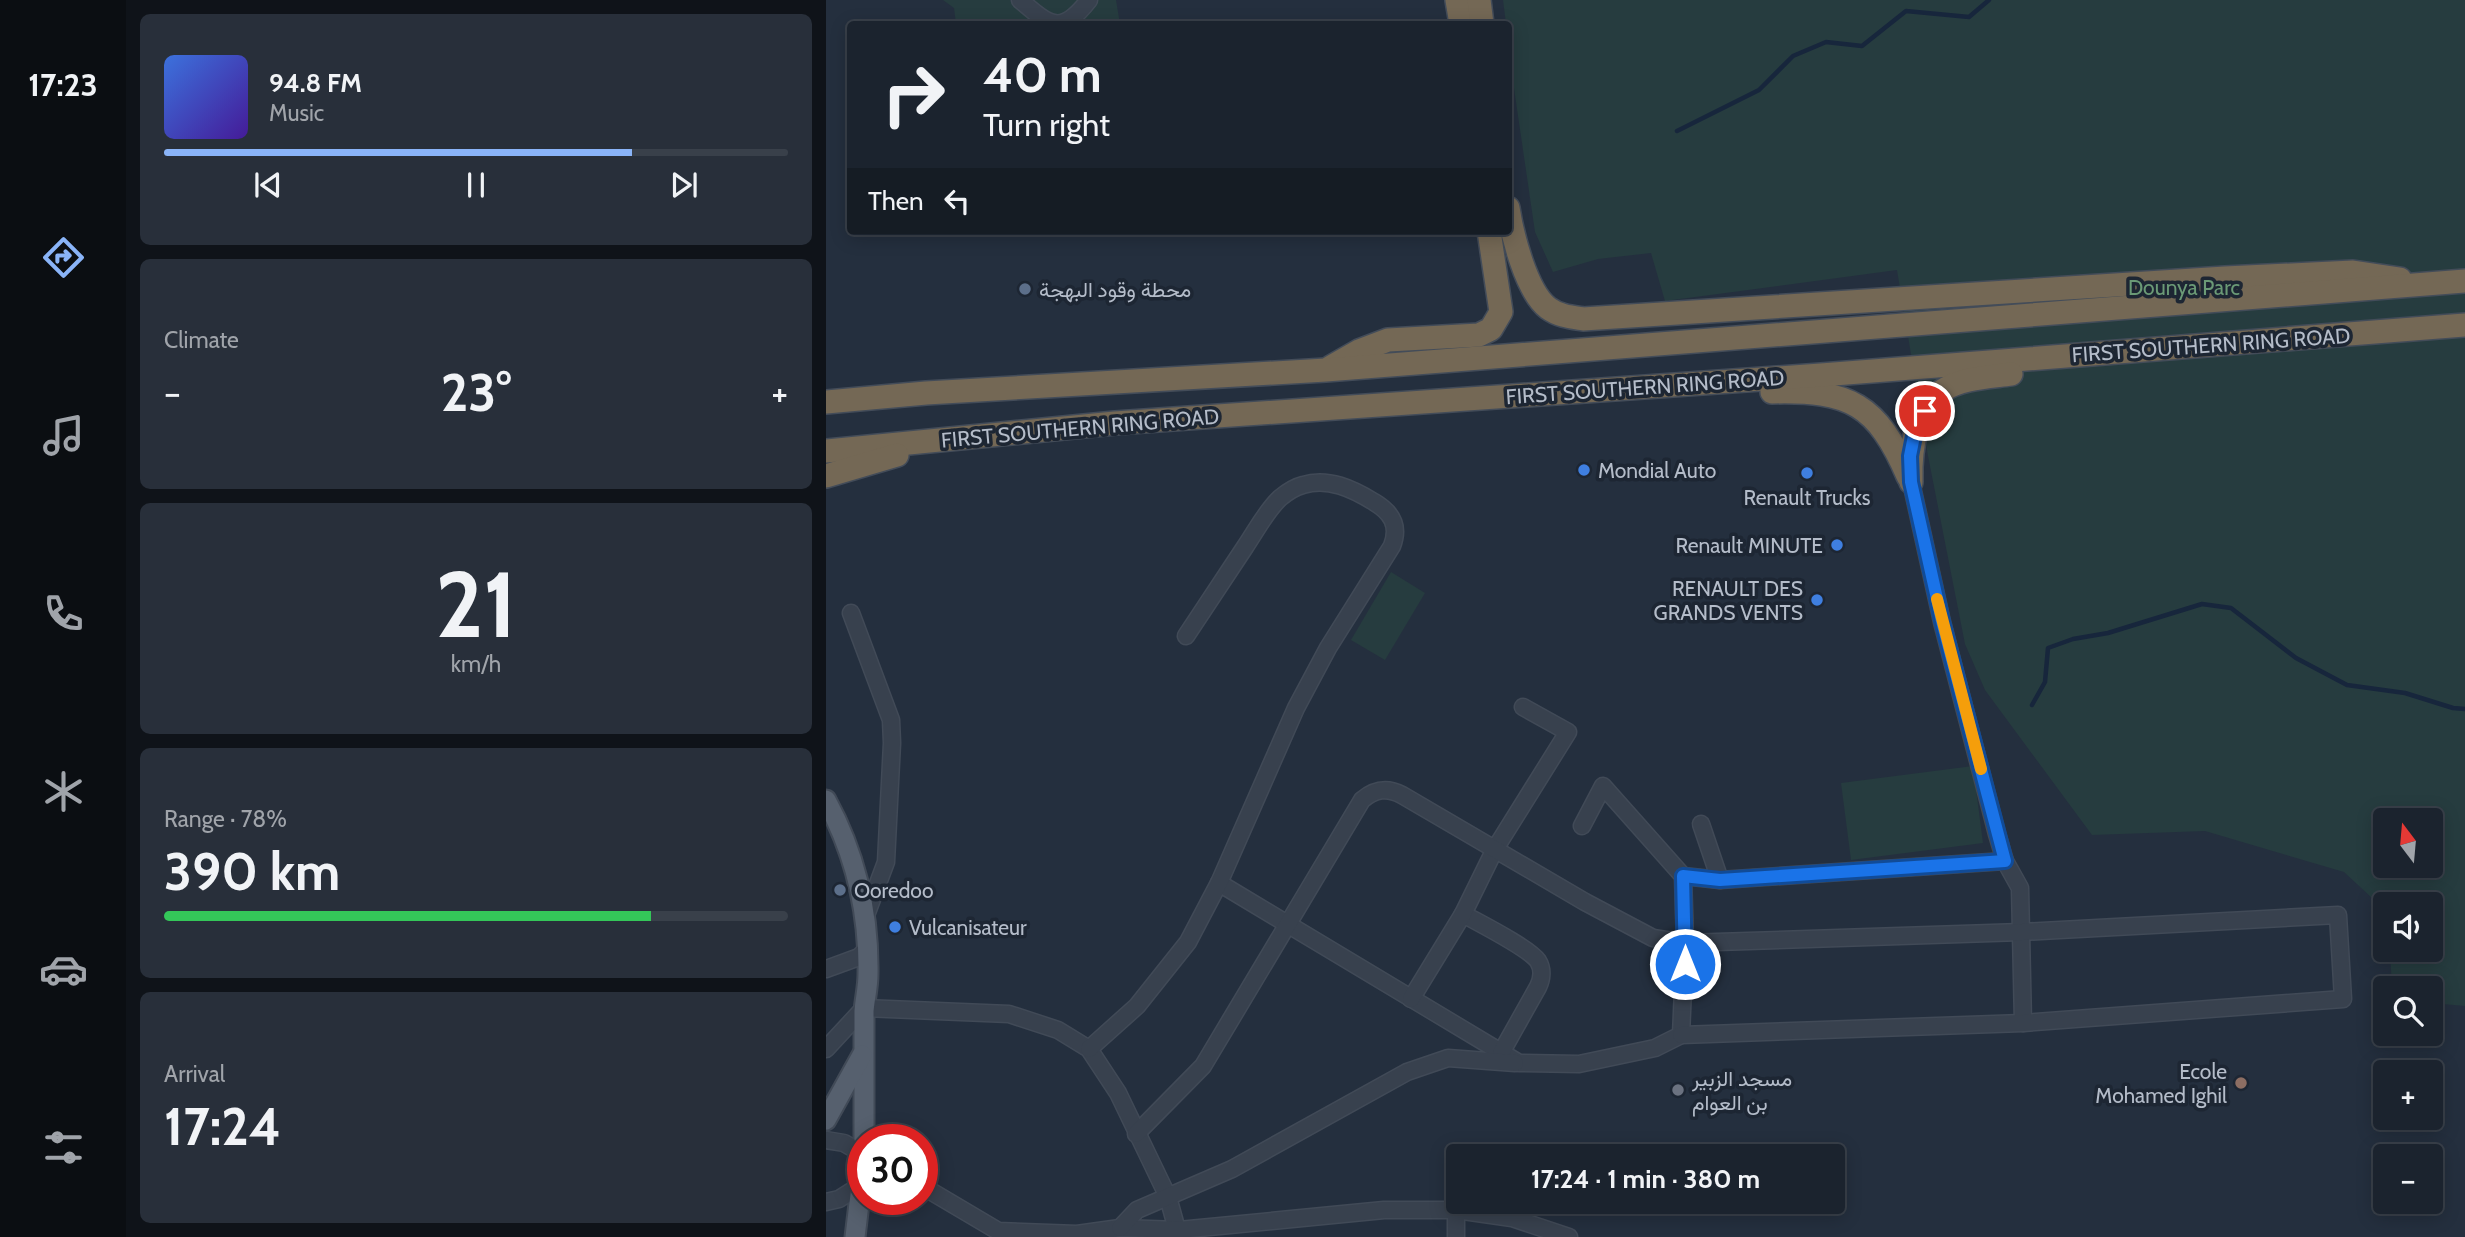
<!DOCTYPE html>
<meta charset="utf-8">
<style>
:root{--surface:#1b232e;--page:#282f3a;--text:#f1f3f6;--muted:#a0a4aa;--line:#39404a;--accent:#8ab4f8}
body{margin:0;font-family:Cabin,Vazirmatn,sans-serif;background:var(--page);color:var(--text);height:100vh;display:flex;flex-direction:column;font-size:26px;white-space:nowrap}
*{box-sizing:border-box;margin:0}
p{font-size:23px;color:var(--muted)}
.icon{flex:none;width:38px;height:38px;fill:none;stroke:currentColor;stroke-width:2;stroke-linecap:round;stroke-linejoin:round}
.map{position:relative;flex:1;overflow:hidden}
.details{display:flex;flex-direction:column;gap:14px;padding:14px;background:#0f1319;width:700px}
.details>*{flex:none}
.guide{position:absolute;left:21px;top:21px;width:665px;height:214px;border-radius:7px;box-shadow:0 4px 18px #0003,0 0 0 2px var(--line);background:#1b232e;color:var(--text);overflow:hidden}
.needle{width:46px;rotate:344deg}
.fabs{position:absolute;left:1547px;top:808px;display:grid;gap:14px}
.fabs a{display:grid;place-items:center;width:70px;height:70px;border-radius:7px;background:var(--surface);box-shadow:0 4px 18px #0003,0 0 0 2px var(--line);font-size:35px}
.speed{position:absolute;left:21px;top:1124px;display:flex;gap:14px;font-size:35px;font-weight:700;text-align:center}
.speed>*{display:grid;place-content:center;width:91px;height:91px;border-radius:50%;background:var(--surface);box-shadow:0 4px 18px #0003,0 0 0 2px var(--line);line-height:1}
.speed .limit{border:10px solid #d22;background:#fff;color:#111}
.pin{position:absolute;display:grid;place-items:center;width:60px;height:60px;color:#fff;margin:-30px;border:4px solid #fff;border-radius:50%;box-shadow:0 2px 7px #0007}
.me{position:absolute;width:77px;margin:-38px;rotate:0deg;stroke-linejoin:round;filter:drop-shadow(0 0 5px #0008)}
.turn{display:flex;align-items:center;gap:24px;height:147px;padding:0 21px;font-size:32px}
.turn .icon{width:91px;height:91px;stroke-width:2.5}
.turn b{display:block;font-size:49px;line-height:60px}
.then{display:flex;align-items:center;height:66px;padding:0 21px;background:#0003;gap:14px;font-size:26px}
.big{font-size:52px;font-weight:700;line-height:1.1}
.details .tile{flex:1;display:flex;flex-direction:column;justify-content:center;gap:10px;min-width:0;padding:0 24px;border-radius:10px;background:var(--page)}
.details .dial{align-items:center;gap:0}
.dial b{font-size:91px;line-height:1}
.song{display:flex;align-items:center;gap:21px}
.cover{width:84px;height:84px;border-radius:10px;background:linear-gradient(135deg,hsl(220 70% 55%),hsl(260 70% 35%))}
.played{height:7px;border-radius:4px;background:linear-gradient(90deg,var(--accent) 75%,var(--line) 75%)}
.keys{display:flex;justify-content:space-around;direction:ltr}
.heat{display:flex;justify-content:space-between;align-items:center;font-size:38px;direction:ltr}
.charge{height:10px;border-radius:5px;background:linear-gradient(90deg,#34c759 78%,var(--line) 0)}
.trip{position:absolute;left:620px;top:1144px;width:399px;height:70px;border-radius:7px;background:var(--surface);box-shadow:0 4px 18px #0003,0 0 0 2px var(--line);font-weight:700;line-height:70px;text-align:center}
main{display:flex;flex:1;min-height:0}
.tab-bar{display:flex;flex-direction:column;width:126px;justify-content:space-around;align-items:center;background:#0b0e12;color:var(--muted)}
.tab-bar .icon{width:49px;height:49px}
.tab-bar .current{color:var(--accent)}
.tab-bar b{font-size:32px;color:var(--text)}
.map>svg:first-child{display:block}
</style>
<main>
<nav class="tab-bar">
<b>17:23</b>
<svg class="icon current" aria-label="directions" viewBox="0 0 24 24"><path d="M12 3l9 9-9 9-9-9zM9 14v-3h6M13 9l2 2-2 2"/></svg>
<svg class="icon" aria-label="music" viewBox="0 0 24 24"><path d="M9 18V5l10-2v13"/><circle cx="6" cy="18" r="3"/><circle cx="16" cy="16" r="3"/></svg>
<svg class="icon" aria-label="phone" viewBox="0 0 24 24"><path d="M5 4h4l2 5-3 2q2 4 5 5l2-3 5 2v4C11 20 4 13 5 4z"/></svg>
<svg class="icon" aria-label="climate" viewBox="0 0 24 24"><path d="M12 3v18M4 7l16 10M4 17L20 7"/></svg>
<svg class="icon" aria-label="car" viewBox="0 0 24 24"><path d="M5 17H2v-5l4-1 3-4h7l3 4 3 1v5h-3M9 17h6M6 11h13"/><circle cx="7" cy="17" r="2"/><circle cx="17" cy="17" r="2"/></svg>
<svg class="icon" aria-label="filters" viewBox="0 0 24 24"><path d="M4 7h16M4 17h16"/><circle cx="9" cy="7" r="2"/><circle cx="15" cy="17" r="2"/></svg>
</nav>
<section class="details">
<div class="tile">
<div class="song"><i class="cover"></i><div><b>94.8 FM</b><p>Music</p></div></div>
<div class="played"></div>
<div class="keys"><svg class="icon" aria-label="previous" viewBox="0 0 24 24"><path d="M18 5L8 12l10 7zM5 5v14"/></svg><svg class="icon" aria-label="pause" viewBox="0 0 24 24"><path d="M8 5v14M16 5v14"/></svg><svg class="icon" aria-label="next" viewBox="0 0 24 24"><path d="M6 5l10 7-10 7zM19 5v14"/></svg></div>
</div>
<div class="tile"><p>Climate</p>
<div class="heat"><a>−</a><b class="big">23°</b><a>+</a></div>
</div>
<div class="tile dial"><b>21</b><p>km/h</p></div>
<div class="tile"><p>Range · 78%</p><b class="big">390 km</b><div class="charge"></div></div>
<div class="tile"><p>Arrival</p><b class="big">17:24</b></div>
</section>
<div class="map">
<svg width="1639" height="1237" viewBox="0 0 1639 1237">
<rect width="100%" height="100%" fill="#242f3e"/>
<g fill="#263c3f" fill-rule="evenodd">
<polygon points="117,0 184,0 213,24 130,24 128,8"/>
<polygon points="203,0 255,0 247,11 229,17"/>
<polygon points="272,0 290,0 294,24 252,24"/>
<path d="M677,0H1639V1006L1605,1003V989H1566L1564,950H1605V905H1559V910L1518,872L1379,831L1266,835L1159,690L1139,644L1102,456L1071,270L839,301L825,253L772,259L727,272L709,232L684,61L682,24H680ZM1559,821H1605V866H1559Z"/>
<polygon points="565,572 599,593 559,660 525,640"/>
<polygon points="1147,766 1157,843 1025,860 1015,783"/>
</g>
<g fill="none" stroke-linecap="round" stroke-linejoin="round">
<g stroke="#17263c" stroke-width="4.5">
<polyline points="851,131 933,90 967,56 1000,42 1036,46 1080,11 1143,17 1163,0"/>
<polyline points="1206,705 1219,682 1222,648 1247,639 1282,633 1376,604 1405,608 1470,658 1521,685 1579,693 1627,708 1639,709"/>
</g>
<defs>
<g id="minor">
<path d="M194,0C224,26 235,36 263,0"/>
<polyline points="1085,482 1116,622 1171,834 1179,861 1194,888 1197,1023"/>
<polyline points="25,613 65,720 66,743 60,862 39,918"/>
<polyline points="875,824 894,880"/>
<polyline points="857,876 894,880 1179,861"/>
<polyline points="393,883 693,1063 753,1064 829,1048 855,1035 859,943 857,876 777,786 756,826"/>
<path d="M637,914C653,923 703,948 712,961C717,969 716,979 712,987L675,1053"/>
<polyline points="0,969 33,957 41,949"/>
<polyline points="585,999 637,914 669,849 742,732 697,707"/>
<polyline points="0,1049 38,1008 183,1014 232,1030 263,1049 292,1093 342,1197 353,1237"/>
<path d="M263,1049L311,1006L362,942L393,883L470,708L502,648L566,546C574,525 565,512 548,502C527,489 502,477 477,485C469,487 460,493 454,498C440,511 430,531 419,547C400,576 380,606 360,636"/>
<path d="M310,1134L377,1066L536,800C549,789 561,787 576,795L759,902L827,938L859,943L1196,932L1512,915L1517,999L1197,1023L855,1035"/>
<polyline points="0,1140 18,1143 37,1154"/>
<polyline points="96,1186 172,1231 251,1234 294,1228 353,1230 558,1210 630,1210 686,1218 743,1237"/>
<polyline points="0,1202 13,1199 35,1185"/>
<polyline points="630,1210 630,1237"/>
<polyline points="294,1228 311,1210 406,1169 581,1072 622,1058 689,1063"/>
</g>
<g id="major">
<path d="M0,800C30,855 43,912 42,974C42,987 39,999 38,1011C38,1054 38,1097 38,1139"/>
<polyline points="0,1120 36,1055"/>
<polyline points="29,1237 37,1170"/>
</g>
<g id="highway">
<polyline points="631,0 635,24"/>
<polyline points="653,0 656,24"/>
<path d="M682,208C686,234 700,291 722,308C733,316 744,317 757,319L1399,278L1527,272L1574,279"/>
<polyline points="505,367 533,351 562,340 653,335 665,329 675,312 663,231"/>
<path d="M946,392C1024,390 1051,404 1082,476"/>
<polyline points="0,402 100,393 500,370 1639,281"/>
<polyline points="0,451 289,423 995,375 1639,325"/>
<polyline points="0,476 71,455"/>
<path d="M1085,482C1084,450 1088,412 1116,391C1134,378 1164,377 1185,374"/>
</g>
</defs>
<use href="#minor" stroke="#414a57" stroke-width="19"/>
<use href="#major" stroke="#414a57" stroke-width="23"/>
<use href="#highway" stroke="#434c59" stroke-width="26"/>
<use href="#minor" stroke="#38414e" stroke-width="16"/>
<use href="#major" stroke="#56606e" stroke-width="19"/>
<use href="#highway" stroke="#746855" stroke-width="23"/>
</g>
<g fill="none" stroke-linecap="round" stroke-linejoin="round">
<defs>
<polyline id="route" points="859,964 857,876 894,880 1179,861 1116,621 1085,482 1084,456 1088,436 1099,411"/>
</defs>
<use href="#route" stroke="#114b97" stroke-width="18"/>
<use href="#route" stroke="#1a73e8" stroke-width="12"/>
<polyline stroke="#f59e0b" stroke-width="12" points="1111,599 1155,769"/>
</g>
<g fill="#5c6f8a" stroke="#1d2633" stroke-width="2.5">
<circle cx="199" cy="289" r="7"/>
<circle cx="14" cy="890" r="7"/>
</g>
<g fill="#3f7fe0" stroke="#1d2633" stroke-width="2.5">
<circle cx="758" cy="470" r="7"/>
<circle cx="981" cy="473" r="7"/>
<circle cx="1011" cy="545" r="7"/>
<circle cx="991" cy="600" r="7"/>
<circle cx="69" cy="927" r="7"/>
</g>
<circle fill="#8d6e63" stroke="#1d2633" stroke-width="2.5" cx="1415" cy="1083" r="7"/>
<circle fill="#6b7280" stroke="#1d2633" stroke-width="2.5" cx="852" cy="1090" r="7"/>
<g text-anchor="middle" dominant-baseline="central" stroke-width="7" stroke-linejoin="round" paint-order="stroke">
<g font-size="21" fill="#6b9a76" stroke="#1d2633">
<text x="1358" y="287">Dounya Parc</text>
</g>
<g font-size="21" fill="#b4bcc9" stroke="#1d2633" text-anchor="start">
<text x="213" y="289">محطة وقود البهجة</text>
<text x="772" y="470">Mondial Auto</text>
<text x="981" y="497" text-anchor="middle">Renault Trucks</text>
<text x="997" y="545" text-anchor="end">Renault MINUTE</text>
<text x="977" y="588" text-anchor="end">RENAULT DES<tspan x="977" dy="24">GRANDS VENTS</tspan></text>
<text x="28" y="890">Ooredoo</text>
<text x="83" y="927">Vulcanisateur</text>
<text x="1401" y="1071" text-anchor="end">Ecole<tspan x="1401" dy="24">Mohamed Ighil</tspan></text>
<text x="866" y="1078">مسجد الزبير<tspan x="866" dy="24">بن العوام</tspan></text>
</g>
<g font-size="21" fill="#b4bcc9" stroke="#1d2633">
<text transform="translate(1385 345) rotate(-4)">FIRST SOUTHERN RING ROAD</text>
<text transform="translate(819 387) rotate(-4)">FIRST SOUTHERN RING ROAD</text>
<text transform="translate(254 428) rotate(-5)">FIRST SOUTHERN RING ROAD</text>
</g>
</g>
</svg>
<div class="fabs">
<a><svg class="needle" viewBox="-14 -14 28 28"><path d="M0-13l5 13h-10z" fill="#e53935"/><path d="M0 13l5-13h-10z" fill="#a0a4aa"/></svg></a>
<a><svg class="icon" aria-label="sound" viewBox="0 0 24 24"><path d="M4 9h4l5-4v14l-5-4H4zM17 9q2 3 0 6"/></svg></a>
<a><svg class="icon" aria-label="search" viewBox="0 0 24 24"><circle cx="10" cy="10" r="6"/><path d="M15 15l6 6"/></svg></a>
<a>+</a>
<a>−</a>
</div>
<div class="speed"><div class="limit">30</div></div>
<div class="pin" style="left:1099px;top:411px;background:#d93025"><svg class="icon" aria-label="arrive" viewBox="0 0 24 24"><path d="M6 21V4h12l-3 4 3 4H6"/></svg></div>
<svg class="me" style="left:859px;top:964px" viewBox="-20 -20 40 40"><circle r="17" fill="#1a73e8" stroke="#fff" stroke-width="3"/><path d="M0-11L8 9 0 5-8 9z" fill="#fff"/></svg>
<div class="trip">17:24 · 1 min · 380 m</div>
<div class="guide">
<div class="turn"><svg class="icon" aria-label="right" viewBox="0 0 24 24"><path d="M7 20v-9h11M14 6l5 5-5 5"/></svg><div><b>40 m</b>Turn right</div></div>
<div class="then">Then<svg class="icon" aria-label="left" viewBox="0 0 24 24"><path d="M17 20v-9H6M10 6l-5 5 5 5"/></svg></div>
</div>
</div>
</main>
